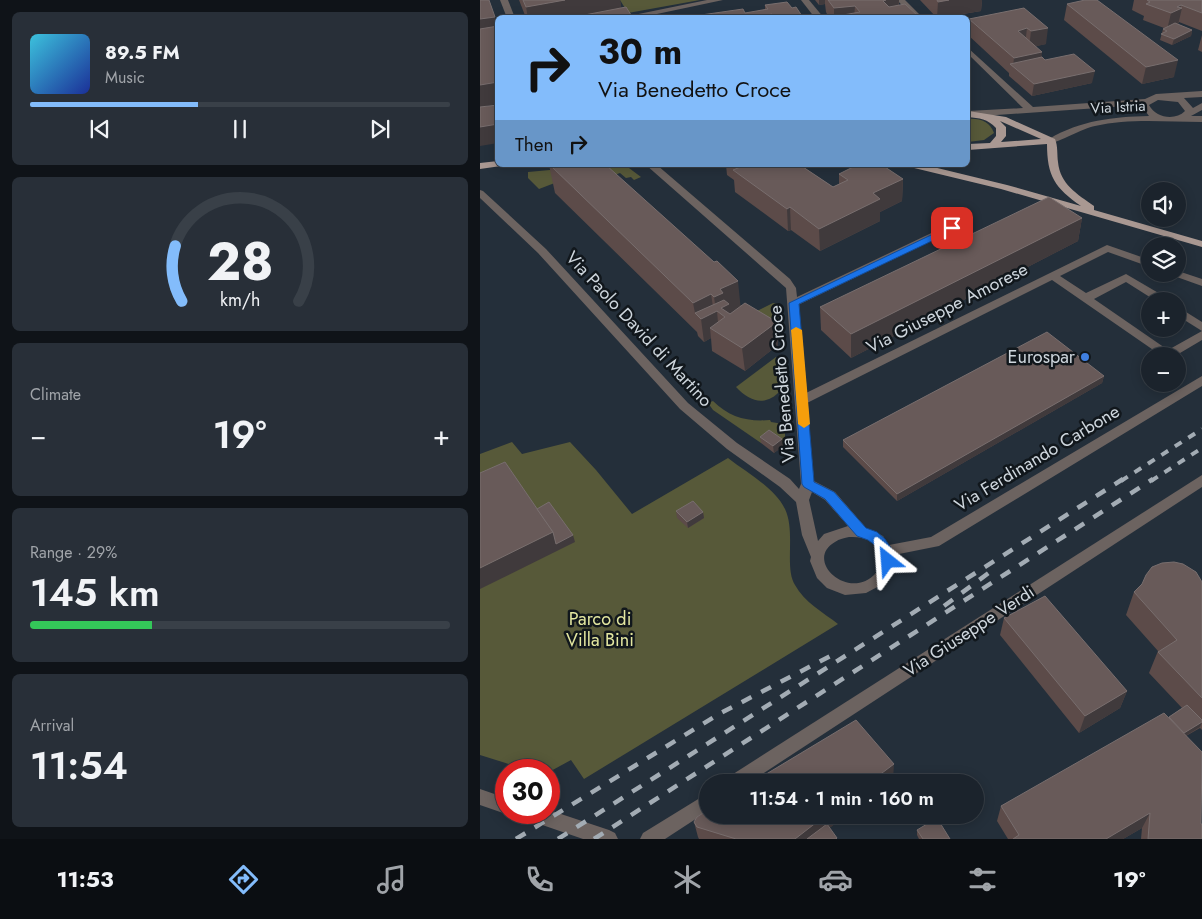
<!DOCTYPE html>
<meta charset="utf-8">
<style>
:root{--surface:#1b232c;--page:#282f38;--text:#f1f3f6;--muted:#a0a4a9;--line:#394048;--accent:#83bcfb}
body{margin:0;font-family:Jost,sans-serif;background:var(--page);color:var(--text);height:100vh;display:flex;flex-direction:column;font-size:19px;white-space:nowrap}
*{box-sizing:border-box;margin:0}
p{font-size:16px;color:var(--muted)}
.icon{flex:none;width:28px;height:28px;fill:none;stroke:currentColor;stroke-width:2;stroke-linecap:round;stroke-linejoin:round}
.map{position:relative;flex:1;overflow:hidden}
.side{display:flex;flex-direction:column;gap:12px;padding:12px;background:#0f1318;width:480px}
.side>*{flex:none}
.guide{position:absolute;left:15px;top:15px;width:475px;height:152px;border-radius:8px;box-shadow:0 2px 12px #0003,0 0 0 1px var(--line);background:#83bcfb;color:#111;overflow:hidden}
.controls{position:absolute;left:661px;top:182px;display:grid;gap:10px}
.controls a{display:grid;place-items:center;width:45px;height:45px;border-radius:50%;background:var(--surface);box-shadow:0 2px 12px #0003,0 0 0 1px var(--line);font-size:25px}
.speed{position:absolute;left:15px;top:759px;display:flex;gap:10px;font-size:25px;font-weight:700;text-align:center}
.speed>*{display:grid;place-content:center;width:65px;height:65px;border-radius:50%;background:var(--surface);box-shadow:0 2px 12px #0003,0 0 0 1px var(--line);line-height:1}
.speed .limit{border:8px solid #d22;background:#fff;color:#111}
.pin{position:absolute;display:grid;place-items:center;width:42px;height:42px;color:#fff;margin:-21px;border-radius:10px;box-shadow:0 2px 8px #0006}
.me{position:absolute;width:55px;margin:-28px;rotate:332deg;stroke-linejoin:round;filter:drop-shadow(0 0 4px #0008)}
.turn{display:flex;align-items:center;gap:18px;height:105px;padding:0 20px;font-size:22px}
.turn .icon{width:65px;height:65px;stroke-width:2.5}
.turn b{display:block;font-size:35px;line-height:42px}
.then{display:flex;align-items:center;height:48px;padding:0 20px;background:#0003;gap:10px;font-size:19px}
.big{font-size:38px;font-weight:600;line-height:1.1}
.side .card{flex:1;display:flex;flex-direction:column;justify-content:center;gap:8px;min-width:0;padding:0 18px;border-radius:8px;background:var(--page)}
.side .dial{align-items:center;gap:0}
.dial svg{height:130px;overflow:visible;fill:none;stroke:var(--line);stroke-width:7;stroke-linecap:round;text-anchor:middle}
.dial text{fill:var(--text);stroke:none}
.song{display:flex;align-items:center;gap:15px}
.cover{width:60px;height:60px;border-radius:8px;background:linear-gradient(135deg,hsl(190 70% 55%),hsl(230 70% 35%))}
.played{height:5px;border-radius:2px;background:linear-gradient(90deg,var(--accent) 40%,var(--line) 40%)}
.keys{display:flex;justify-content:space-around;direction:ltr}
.heat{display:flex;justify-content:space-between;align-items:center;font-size:28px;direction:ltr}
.charge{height:8px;border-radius:4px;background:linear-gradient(90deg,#34c759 29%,var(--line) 0)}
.trip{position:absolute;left:219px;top:774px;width:285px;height:50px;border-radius:25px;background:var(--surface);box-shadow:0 2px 12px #0003,0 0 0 1px var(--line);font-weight:600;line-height:50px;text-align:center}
.menu{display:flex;height:80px;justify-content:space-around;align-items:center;background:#0b0e12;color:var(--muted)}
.menu .icon{width:35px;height:35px}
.menu .on{color:var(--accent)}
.menu b{font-size:22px;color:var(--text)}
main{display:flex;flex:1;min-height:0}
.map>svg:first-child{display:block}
</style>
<main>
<section class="side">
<div class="card">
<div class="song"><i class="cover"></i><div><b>89.5 FM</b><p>Music</p></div></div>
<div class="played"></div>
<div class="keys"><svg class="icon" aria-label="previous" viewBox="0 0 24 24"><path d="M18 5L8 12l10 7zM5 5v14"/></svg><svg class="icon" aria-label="pause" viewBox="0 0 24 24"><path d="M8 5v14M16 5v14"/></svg><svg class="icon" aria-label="next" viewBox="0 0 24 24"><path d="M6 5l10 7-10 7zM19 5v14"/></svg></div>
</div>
<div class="card dial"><svg viewBox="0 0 100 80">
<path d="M14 69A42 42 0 1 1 86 69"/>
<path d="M14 69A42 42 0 0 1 10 35" stroke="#83bcfb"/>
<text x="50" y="56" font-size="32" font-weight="700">28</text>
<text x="50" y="72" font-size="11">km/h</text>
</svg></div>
<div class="card"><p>Climate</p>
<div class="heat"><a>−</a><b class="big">19°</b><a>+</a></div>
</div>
<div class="card"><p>Range · 29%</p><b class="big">145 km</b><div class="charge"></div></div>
<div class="card"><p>Arrival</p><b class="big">11:54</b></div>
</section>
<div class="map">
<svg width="722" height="839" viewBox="0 0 722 839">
<rect width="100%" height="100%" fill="#242f3a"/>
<g fill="#575939">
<polygon points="140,0 220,0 148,13"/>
<path d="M488,119C500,118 510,122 514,133L504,140L488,142Z"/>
<polygon points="145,165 161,177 154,180 151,177 146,178 140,173 129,177 121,166"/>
<polygon points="102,167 106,171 59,189 48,178 48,172"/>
<polygon points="293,303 298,304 299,331 297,333 273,313"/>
<path d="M296,357L300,360L301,390C286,407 270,402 256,387Z"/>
<path d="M233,401C249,417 267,422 290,420L291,422L303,424L305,427V444L303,446L290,437L281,443L233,410L228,403Z"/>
<path d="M32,442L42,454L90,442L116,470L152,514L248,458C267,473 294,487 305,509C316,532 304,568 315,585C324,602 344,613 358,624L104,779L91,760L69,772V770H48L0,755V454Z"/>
</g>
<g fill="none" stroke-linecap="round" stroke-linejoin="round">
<g fill="#6c6360" fill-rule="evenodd">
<polygon points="20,0 28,0 35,18 27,18"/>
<polygon points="227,0 243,0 158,18 139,18"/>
<polygon points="321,0 329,0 344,18 335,18"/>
<polygon points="417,0 425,0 443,18 434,18"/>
<path d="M488,48L553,107L665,99L676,94L722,91V97L704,98L713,108L722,103V110L711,116H722V122C687,122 649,118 615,126C603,128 576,144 569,143V139C601,120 633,117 669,116L661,105L488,117V111L543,108L488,54ZM678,100L698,102L705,111C695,121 676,118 669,105Z"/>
<path d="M166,165H177L310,279L316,288L317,297L485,217H493V221L318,305L326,393L627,245L670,260V267L628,252L580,276L606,293L646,274L687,298L688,301H676L646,282L614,299L688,350L722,331V340L695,356H682L572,280L327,403L334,481L355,492L386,528L403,536L409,545L451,537L722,376V386L459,546L414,555L413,569L408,579L403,584L386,593L365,595L347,588L337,578L330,561L331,557L322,535L316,502L300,487L247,449L200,409L58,253L0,198V190L3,191L66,249L208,403L257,443L310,479L319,489L321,484L306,288ZM332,492L345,500L368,526L344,534L338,541L329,500ZM369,537C374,537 380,537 385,539C398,543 406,562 396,573C369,603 323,560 355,542C359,539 365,538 369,537Z"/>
<polygon points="698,271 722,279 722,286 694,276 693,274 698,274"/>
<polygon points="698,307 722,322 722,331 698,316"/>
<polygon points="722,475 722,487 270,782 248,782 250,776"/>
<polygon points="0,789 26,798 26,812 30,812 26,814 0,805"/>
<polygon points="228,793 228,811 185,839 160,839 163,833"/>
<polygon points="69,810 129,830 135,833 138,839 103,839 42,818 40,812 69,812"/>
</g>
<g fill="#a99892" fill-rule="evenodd">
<path d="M488,111L526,117L575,139C578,146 577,155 578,162C580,184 597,194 614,206V210L722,241V247L521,189L430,167L428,165H445L527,185L601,206C575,188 567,176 567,144L488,150V144L510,143L516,136V128C508,119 499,118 488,117ZM520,121L561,139L521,142L526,136V127Z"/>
<polygon points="18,161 18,165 21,166 0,169 0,163"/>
</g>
<g stroke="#a3acb4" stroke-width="4" stroke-dasharray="8 8" stroke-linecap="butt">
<polyline points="641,481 722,429"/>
<polyline points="671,481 722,448"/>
</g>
<g stroke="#a3acb4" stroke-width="4.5" stroke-dasharray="11 11" stroke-linecap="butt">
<polyline points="464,606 514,569"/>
<polyline points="36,839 239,714 358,652"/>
<polyline points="78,839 643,479"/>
<polyline points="114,839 673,479"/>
</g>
</g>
<g fill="#5c4b49">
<polygon points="39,0 140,0 141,8 153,18 46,18"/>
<polygon points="335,0 419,0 419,5 438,16 438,18 349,18 346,12 345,4 339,5"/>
<polygon points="440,0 502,0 501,11 460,18 457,18"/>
<polygon points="654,0 722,0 722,31 699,22 698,24 712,30 711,36 692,45 680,40 683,29 684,28 663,20 664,16 652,10"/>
<polygon points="587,4 694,77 662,84 584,20"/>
<polygon points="285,5 312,8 322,18 222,18 221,15 265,13 285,10"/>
<polygon points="544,8 566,44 556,46 562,57 565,60 612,83 552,96 529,76 529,73 488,35 489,19"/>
<polygon points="722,35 722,52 718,50"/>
<polygon points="69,165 126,165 261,306 297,322 298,345 265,371 232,351 231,338 224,342 218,336 217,332 75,193"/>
<polygon points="246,165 320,165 353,187 359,184 359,174 423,179 422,201 400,212 400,221 340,251 311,230 308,231 255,192 254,180 247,175"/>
<polygon points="602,218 598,241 371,358 341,330 340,307"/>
<polygon points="624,376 622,383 417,501 363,447 363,440"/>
<polygon points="280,437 303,446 294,453 281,443"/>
<polygon points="196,511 223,512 224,518 208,528 197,518"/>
<polygon points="722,582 722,730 720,728 706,736 721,824 722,839 661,839 662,828 643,839 528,839 517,821 521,806 689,717 702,708 669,673 678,651 646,615 654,592"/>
<polygon points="524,618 647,691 640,708 599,733 520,635"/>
<polygon points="228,815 367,815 349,828 357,839 219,839 218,837 214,822"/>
<polygon points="437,830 470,839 439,839 437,835"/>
</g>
<g fill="#403a3c">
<polygon points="85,0 140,0 142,11 105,18 48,18 46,7"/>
<polygon points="339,0 345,0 345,4 339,5"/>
<polygon points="404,0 419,0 418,12 406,15 403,1"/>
<polygon points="469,0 502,0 501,11 457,18 458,2"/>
<polygon points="701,5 700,9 702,8 698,25 687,30 691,13 697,7"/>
<polygon points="375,6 374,18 363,15 363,18 354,18 354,8"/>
<polygon points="292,14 292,18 268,18"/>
<polygon points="15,17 18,27 0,36 0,19"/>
<polygon points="547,28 545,45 538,31"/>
<polygon points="568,28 566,44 549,48 551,31"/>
<polygon points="712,30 711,36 692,45 694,39"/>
<polygon points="562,52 560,69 533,66 534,58"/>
<polygon points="698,60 694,77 662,84 666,67"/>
<polygon points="615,71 612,83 552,96 554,84"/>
<polygon points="18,82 18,104 0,107 0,85"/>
<polygon points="18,124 18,143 0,146 0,127"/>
<polygon points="423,179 422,201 400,212 400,221 340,251 339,229 393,193"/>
<polygon points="310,207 311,230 308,231 307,209"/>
<polygon points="602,218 598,241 371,358 371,334"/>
<polygon points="258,281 261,311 245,317 237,311 239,334 230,328 231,338 224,342 221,319 215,313 213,303 231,294 234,313 236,311 234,297 240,289"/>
<polygon points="297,322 298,345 265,371 262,348"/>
<polygon points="624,376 622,383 417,501 417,494"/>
<polygon points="302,439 303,446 294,453 293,446"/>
<polygon points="223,512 224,518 208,528 207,522"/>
<polygon points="73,532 93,535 95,542 0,589 0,568"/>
<polygon points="647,691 640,708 599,733 605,716"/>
<polygon points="722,722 720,727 691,745 694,739"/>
<polygon points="414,764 413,780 410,782 390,782"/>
<polygon points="670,813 662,828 643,839 626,839"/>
<polygon points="346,815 367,815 335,839 315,839"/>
</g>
<g fill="#685a59" stroke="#786e6e">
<polygon points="0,0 9,0 15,17 0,19"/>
<polygon points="43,0 85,0 46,7"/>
<polygon points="348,0 406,0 403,1 409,7 425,4 438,16 429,18 366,18 363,15 380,12 375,6 354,8"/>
<polygon points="457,0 469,0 458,2"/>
<polygon points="605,0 617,0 698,60 666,67 587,4"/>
<polygon points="667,0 722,0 722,13 701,5 697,7 702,8 691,13 666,4 670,2"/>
<polygon points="307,2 312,8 316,7 322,16 319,16 320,18 295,18 292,14 269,18 223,18 221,15 263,9 265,13 288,9 285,5"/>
<polygon points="146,7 153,18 89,18"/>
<polygon points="544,8 568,28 551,31 547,28 538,31 562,52 534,58 489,19"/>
<polygon points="695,23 712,30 694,39 681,34 687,31 683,29"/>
<polygon points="18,26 18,82 0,85 0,29"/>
<polygon points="594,54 615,71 554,84 530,64 562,57 565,60"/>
<polygon points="18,105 18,124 0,127 0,107"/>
<polygon points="70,165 126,165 234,262 237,261 258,281 240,289 243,293 234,297 231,294 213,303"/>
<polygon points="262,165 320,165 353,187 368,180 359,174 377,165 402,165 423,179 393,193 400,199 339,229 310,207 307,209 253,170 263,166"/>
<polygon points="569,197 602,218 371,334 340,307"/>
<polygon points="244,300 249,304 241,308 250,314 265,303 297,322 262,348 230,328 245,317 237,311 221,319 215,313"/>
<polygon points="567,332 624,376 417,494 363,440"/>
<polygon points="289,430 302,439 293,446 280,437"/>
<polygon points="25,462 73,532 0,568 0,473"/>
<polygon points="213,501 223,512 207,522 196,511"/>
<polygon points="69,502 93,535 76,544 73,532 57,509"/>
<polygon points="694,562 703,564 716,572 722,582 722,698 678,652 697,640 654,592 662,584 666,575 672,567 682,563"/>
<polygon points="565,596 647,691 605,716 524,618"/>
<polygon points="707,705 722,720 722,722 704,733 689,717"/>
<polygon points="684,713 722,752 721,824 722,824 722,839 668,839 670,813 626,839 533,839 539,835 521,806"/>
<polygon points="376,720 414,764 390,782 273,782"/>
<polygon points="228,810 228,815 346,815 315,839 256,839 217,827 214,822 217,817"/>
<polygon points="457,818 470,839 443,839 437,830"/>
<polygon points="347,824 357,838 356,839 327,839"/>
</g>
<polygon fill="#1a73e8" stroke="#114b97" points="472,225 476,228 475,230 319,304 334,482 354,492 386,528 397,532 405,539 413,551 415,561 413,565 408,566 404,565 396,546 388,540 377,536 345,499 324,487 322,484 309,303"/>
<polygon fill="#f59e0b" points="316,327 322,330 330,424 324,428 318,424 311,330"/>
<circle fill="#3f7fe0" stroke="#11171c" stroke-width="2" cx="605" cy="357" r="5"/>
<g text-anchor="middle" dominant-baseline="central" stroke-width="5" stroke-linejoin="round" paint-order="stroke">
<g font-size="15" fill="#ced6dd" stroke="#11171c">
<text transform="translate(638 107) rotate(-3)">Via Istria</text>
</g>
<g font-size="18" fill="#ced6dd" stroke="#11171c">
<text transform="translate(467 308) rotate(-27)">Via Giuseppe Amorese</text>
<text transform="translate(159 329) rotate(47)">Via Paolo David di Martino</text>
<text transform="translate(302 384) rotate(-95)">Via Benedetto Croce</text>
<text transform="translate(557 458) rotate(-31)">Via Ferdinando Carbone</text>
<text transform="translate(489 631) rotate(-33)">Via Giuseppe Verdi</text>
</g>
<g font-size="18" fill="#ced6dd" stroke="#11171c" text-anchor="end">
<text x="595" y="357">Eurospar</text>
</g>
<g font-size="18" fill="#e3e7a0" stroke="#11171c">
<text x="120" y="619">Parco di<tspan x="120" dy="21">Villa Bini</tspan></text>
</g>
</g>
</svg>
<div class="controls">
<a><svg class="icon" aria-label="sound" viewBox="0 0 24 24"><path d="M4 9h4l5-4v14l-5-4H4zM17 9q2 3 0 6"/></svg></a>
<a><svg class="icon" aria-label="layers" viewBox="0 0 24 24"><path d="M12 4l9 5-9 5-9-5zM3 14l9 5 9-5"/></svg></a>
<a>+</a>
<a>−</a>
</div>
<div class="speed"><div class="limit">30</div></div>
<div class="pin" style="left:472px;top:228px;background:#d93025"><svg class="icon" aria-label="arrive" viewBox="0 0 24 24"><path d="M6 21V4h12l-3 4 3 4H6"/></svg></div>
<svg class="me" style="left:408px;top:561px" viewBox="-20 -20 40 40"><path d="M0-17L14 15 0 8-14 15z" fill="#1a73e8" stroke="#fff" stroke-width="4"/></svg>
<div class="trip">11:54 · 1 min · 160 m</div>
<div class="guide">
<div class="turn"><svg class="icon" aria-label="right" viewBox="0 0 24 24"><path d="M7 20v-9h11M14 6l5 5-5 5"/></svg><div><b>30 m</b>Via Benedetto Croce</div></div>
<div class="then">Then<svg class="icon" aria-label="right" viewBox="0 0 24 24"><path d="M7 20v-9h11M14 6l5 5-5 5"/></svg></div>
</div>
</div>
</main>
<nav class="menu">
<b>11:53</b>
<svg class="icon on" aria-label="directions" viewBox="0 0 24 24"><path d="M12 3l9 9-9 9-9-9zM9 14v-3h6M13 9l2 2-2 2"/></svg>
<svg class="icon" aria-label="music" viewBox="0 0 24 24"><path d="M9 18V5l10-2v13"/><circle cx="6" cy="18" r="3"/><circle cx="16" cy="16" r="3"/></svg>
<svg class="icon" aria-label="phone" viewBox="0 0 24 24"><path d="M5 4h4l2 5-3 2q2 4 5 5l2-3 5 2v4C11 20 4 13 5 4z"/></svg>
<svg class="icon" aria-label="climate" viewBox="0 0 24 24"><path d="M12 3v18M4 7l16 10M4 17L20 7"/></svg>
<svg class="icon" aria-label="car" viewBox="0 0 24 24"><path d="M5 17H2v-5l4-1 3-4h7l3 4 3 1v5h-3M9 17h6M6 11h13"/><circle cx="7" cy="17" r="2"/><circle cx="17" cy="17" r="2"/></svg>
<svg class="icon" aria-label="filters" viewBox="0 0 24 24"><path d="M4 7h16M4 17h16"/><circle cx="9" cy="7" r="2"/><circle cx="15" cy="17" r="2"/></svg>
<b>19°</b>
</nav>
